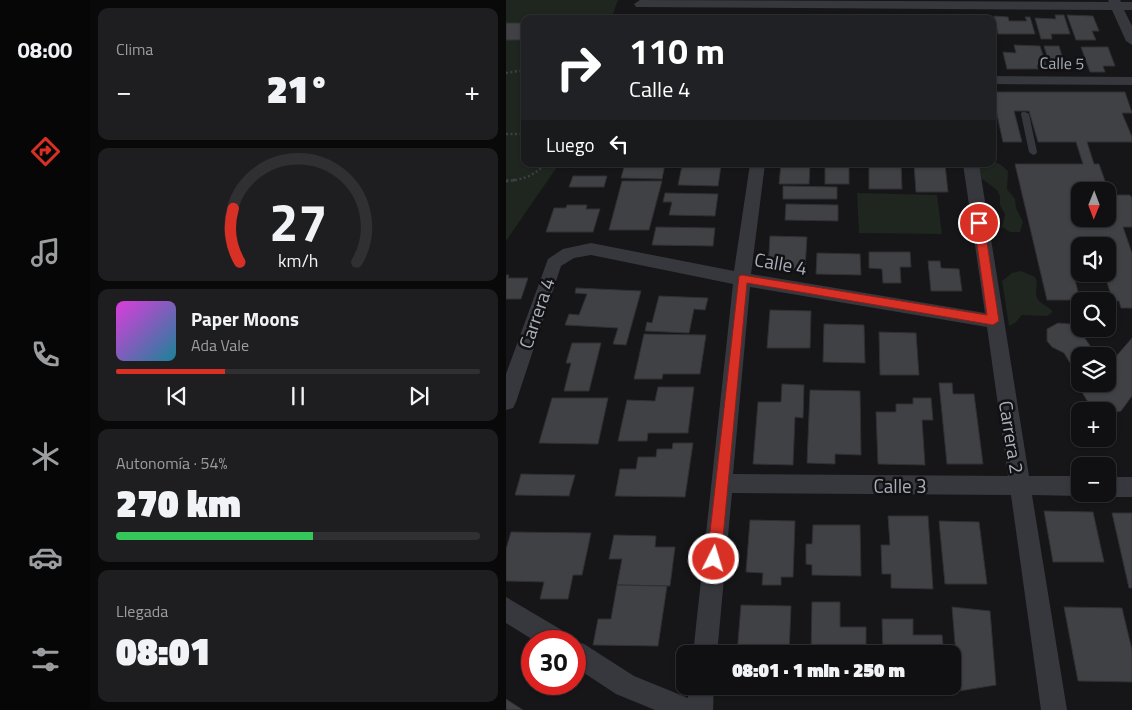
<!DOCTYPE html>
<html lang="es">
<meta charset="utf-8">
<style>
:root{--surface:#101012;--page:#1e1e20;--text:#f1f3f6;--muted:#9c9d9f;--line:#303032;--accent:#d93025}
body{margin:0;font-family:"Titillium Web",sans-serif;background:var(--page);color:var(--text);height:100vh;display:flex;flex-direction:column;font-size:19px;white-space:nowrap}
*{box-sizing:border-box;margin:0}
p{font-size:16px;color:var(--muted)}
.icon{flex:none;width:28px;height:28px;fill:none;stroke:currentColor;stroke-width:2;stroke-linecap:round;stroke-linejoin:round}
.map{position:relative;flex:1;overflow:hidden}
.details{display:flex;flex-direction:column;gap:8px;padding:8px;background:#09090a;width:416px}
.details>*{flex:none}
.guide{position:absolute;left:15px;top:15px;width:475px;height:152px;border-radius:10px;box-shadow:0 1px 4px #0004,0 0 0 1px var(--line);background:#202124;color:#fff;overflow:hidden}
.needle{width:32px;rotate:181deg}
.controls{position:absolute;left:565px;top:182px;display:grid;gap:10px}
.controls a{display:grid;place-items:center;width:45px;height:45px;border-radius:10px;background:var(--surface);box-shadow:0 1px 4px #0004,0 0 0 1px var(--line);font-size:25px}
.speed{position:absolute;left:15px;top:630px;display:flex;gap:10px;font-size:25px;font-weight:700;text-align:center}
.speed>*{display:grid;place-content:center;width:65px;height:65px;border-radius:50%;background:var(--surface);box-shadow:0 1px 4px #0004,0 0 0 1px var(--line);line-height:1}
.speed .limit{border:8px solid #d22;background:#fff;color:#111}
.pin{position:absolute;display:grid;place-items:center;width:42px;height:42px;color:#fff;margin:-21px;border:2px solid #fff;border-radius:50%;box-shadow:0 1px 5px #0007}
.me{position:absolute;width:55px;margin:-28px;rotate:5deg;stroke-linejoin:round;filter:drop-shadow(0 0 4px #0008)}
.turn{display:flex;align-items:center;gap:18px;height:105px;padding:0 25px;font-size:22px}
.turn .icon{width:65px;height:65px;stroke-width:2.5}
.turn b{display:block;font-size:35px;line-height:42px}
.then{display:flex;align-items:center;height:48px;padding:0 25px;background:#0003;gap:10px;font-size:19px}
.big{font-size:38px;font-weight:800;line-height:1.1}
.details .widget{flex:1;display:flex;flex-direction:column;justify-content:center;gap:8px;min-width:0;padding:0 18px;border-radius:10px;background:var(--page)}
.details .dial{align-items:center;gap:0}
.dial svg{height:130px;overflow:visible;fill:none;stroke:var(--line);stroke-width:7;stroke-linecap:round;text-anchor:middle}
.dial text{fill:var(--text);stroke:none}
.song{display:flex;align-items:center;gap:15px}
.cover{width:60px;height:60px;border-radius:8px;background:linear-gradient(135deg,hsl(300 70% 55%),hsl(190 70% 35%))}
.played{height:5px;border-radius:2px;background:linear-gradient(90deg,var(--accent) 30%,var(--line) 30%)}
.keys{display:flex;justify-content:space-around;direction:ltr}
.heat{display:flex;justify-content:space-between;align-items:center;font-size:28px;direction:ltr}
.charge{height:8px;border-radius:4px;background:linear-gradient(90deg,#34c759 54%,var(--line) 0)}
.trip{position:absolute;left:170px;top:645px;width:285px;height:50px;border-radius:10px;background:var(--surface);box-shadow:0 1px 4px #0004,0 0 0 1px var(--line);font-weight:800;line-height:50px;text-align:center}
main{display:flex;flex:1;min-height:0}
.tabs{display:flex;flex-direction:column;width:90px;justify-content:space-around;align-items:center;background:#060607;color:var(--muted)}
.tabs .icon{width:35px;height:35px}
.tabs .active{color:var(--accent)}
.tabs b{font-size:22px;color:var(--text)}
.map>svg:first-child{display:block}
</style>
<main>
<nav class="tabs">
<b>08:00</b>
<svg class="icon active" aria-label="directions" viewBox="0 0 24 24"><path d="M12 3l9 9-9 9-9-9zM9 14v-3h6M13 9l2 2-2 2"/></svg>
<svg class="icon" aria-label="music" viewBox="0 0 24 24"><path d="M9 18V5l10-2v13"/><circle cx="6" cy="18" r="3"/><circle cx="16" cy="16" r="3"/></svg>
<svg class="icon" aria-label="phone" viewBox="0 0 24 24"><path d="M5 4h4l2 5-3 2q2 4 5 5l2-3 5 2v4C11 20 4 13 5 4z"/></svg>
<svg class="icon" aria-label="climate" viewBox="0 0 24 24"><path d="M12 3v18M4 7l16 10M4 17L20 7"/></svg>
<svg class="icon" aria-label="car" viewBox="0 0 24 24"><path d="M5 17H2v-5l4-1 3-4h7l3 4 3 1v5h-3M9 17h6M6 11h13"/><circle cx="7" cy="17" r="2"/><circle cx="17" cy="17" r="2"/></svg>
<svg class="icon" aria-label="filters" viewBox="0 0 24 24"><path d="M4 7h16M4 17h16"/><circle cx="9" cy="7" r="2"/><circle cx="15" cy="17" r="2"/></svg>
</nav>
<section class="details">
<div class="widget"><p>Clima</p>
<div class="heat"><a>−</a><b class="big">21°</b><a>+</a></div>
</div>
<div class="widget dial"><svg viewBox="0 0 100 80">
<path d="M14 69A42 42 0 1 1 86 69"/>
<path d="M14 69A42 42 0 0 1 10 36" stroke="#d93025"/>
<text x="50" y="56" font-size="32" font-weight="700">27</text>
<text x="50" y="72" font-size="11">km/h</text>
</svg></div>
<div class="widget">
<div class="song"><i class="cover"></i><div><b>Paper Moons</b><p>Ada Vale</p></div></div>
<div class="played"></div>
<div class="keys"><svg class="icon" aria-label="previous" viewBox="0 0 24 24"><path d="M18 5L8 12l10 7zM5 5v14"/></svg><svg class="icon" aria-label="pause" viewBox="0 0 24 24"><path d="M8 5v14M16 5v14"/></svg><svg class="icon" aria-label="next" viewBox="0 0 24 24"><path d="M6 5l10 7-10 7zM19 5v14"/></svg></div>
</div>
<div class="widget"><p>Autonomía · 54%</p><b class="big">270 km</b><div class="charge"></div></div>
<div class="widget"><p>Llegada</p><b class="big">08:01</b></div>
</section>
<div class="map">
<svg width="626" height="710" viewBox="0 0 626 710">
<rect width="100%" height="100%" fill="#161618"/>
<g fill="#1e261f">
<polygon points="0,0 112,0 105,19 19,19 19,164 53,164 0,241"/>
<polygon points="486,161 494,164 502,171 501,189 509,199 510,208 517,222 514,232 504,232 496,227 499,214 494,205 494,196 491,190 475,178 473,164 486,164"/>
<polygon points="351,193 431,195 436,234 353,233"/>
<path d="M515,271L529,277C533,284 528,291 531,298C534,304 543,306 547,312L541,316L516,315L509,323L503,326L496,281L506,273Z"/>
</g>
<g fill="#404145" stroke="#303034" fill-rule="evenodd">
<polygon points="549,15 558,15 564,34 545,34 546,39 535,39 529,18 550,19"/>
<polygon points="561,15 587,16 593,31 586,31 590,40 570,40"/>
<polygon points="488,16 502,17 503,21 521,21 519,17 524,17 529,34 492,34"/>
<rect x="0" y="23" width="19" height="17"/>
<polygon points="508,45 534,46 540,65 531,65 532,69 501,69 497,52 510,53"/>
<polygon points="538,46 553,46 559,66 544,65"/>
<polygon points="575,47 602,47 609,66 597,66 599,72 584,72"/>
<path d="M486,92H619L626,113H616L626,137V142H581L588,164H593L604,195H624L626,198V227H617L626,253V308H615L613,301H607L599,276H568L574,300H541L509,164H577L570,142H532L523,111H508L516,142H497ZM574,191H601V219H574ZM574,246H601V274H574Z"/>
<polygon points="119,164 159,164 156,179 115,178"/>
<polygon points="275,164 304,164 303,184 273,184"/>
<rect x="319" y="164" width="24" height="20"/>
<polygon points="363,164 395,164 396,189 363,189"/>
<polygon points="408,164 439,164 442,192 410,192"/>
<polygon points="176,166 215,166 212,186 172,185"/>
<polygon points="67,176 101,176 98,187 63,187"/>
<polygon points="116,181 156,181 143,230 103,230"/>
<polygon points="277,186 331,187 331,199 277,199"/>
<polygon points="159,193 212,194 209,216 163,215 166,202 157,202"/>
<polygon points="280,204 332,205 332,221 279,220"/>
<polygon points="61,205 81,205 80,209 94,209 87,232 40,232 48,208 60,208"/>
<polygon points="150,227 209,228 207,246 146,245"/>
<polygon points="264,236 301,237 299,269 262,269"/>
<polygon points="363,252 404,252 405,267 394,267 395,283 377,283 376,269 363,268"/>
<polygon points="311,253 354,254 355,275 310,274"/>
<polygon points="422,261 434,261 435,268 453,269 456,291 425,291"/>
<polygon points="0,275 3,275 2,278 22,278 15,299 0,299"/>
<polygon points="70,288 135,291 120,345 107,344 112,328 59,325 63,314 73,315 81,294 69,293"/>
<polygon points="153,296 202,298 199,310 188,309 183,333 139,331 141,322 146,323"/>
<polygon points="264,310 305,311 304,348 261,348"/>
<polygon points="552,323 564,324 574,331 591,356 574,356 574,384 601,384 601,360 606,361 626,338 626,396 615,411 606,413 596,411 582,402 566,376 571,374 558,353 546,347 541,341 541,329"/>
<polygon points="318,324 358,325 359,363 317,362"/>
<polygon points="373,332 410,333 413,375 374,375"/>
<polygon points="138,334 200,335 194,374 157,374 156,379 128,379"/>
<polygon points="66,343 95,343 83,391 58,391 65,363 60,363"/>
<polygon points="433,383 446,383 447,394 468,394 477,464 441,464"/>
<polygon points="276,384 298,385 297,418 289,417 287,465 247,464 252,402 275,402"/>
<polygon points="152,387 188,387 182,433 142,433 141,441 112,441 121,400 149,401"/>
<polygon points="304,390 354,391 355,455 329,454 329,464 301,463"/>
<polygon points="46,398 102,398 92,444 33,443"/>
<polygon points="407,398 425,398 427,420 416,420 419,465 372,464 370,412 390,412 390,404 407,404"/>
<polygon points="167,443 187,443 179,497 109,496 114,469 130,469 132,457 150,457 151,449 166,449"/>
<polygon points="15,474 69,475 63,496 9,495"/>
<polygon points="538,511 587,512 598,562 547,562"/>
<polygon points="606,513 626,513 626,588 623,588"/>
<polygon points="382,516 422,516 427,589 385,588 385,574 376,574 375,545 384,545"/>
<polygon points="244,520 289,521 287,577 275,577 275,585 256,585 257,573 240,572"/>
<polygon points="433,521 473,522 481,584 439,584"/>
<polygon points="307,525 354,525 355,576 306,575 306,565 300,564 300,544 306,544"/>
<polygon points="5,532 85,533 76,575 67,575 62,599 34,599 38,582 0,581 0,549"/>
<polygon points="108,535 150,536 149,547 169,547 164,586 111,585 116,559 103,559"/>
<polygon points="111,585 161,586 152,646 87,645 92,619 105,619"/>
<polygon points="306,602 334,602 334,627 360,627 360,654 305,654"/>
<polygon points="235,605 285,606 283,654 231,654"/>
<polygon points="446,607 484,611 490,685 453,691"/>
<polygon points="558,607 616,608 626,650 626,682 572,681"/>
<polygon points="376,619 407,619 407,635 436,635 438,654 377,654"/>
<polygon points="228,686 282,686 282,688"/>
<rect x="313" y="686" width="38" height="4"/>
<polygon points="378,686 440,686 441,693 378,692"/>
<polygon points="0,699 17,710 0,710"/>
</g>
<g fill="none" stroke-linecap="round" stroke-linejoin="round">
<g stroke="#3d3f44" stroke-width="2.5" stroke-dasharray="2 2.5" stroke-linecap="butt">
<polyline points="0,73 19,70"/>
<polyline points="0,134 19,134"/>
<path d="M0,181C16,180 28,176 39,164"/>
</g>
<polyline stroke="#3d3f44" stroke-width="3" stroke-dasharray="2.5 4" stroke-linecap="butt" points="0,181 9,180"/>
<polygon fill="#37383d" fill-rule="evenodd" points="516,112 519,112 523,114 531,152 530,154 527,155 523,152 515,114"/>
<g fill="#37383d" fill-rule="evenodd">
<polygon points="134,0 603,2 602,0 614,0 615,2 626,2 626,10 618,10 626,26 626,45 620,41 606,10 130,7 128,4"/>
<polygon points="486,76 626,77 626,85 486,84"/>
<path d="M244,164H259L245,274L479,313L457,164H473L523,476H574V494H579L574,496L526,495L561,710H535L505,495L226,493L211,654H187L227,284L85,255L68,258L55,266L10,402L7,408L0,410V374L42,259L57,249L85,243L228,271ZM244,287L481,327L502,476L227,474Z"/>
<polygon points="601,477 626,477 626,497 601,497 593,494 601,494"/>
<polygon points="0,597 59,632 62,641 29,641 0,623"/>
<polygon points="68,641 69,641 78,644 128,676 182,698 183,686 208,686 207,710 149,710 110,694 69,667"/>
</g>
</g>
<polygon fill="#d93025" stroke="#8d1f18" points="473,219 478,223 493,321 487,325 241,283 215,559 213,564 208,566 203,564 201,559 233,276 236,275 481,315 468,223"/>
<g text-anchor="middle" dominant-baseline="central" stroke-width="5" stroke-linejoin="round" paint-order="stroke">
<g font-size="16" fill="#a8adb8" stroke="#111113">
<text transform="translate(556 63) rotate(1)">Calle 5</text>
</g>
<g font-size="19" fill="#a8adb8" stroke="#111113">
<text transform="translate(275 263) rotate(10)">Calle 4</text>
<text transform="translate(30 313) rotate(-71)">Carrera 4</text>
<text transform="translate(506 437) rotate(81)">Carrera 2</text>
<text x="394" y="485">Calle 3</text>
</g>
</g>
</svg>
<div class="controls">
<a><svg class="needle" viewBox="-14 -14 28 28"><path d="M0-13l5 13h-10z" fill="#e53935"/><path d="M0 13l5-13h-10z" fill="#9c9d9f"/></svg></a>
<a><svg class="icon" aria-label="sound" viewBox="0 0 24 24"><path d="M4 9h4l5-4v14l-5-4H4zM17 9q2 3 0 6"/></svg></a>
<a><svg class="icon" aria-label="search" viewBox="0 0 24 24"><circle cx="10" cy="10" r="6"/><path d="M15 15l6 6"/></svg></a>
<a><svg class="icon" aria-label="layers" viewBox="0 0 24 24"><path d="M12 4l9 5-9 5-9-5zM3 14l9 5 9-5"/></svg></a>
<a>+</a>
<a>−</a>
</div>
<div class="speed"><div class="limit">30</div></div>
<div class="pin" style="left:473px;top:223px;background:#d93025"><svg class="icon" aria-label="arrive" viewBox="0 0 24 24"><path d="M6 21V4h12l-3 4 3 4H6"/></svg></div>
<svg class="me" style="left:208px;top:559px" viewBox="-20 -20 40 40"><circle r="17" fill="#d93025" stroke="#fff" stroke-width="3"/><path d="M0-11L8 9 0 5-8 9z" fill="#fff"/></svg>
<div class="trip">08:01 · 1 min · 250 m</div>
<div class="guide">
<div class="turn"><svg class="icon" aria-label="right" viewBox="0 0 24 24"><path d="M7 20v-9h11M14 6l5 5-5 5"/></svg><div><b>110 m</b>Calle 4</div></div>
<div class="then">Luego<svg class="icon" aria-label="left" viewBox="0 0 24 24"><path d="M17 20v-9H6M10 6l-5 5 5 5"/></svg></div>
</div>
</div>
</main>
